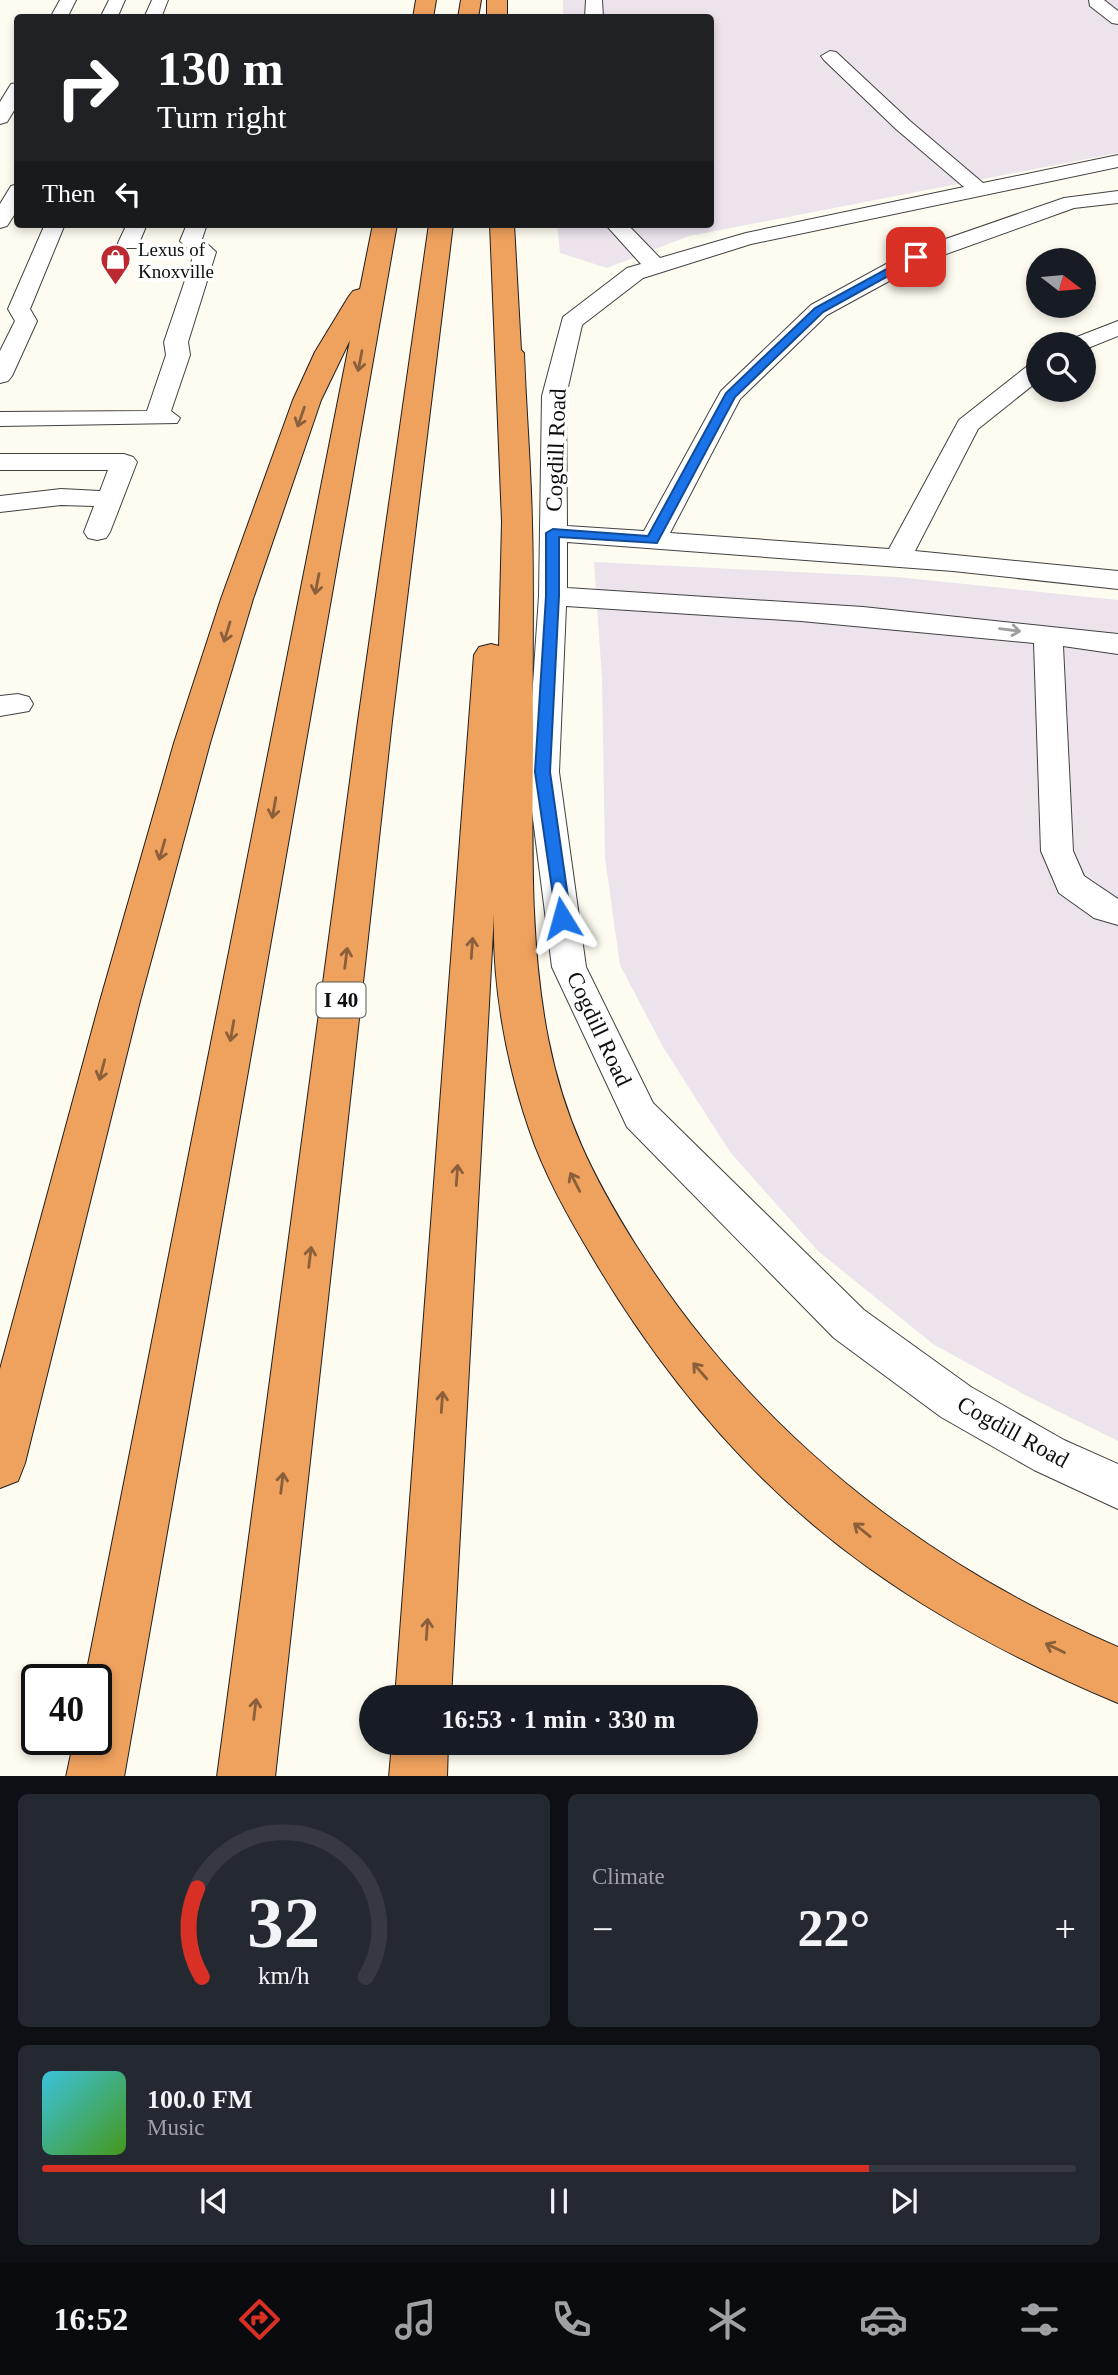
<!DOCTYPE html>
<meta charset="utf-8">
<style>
:root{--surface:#171b24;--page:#242831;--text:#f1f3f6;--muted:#9ea1a6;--line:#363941;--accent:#d93025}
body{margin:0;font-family:Georgia,serif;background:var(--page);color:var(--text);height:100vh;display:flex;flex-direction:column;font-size:26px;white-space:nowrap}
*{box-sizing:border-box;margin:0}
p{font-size:23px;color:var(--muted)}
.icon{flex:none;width:38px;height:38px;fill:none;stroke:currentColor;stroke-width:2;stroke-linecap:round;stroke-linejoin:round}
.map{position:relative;height:1776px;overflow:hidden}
.panel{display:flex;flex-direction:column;gap:18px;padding:18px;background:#0d0f14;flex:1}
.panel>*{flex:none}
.guide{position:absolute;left:14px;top:14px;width:700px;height:214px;border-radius:7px;box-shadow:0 4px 10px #0003;background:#202124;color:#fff;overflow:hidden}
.needle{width:46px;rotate:106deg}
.tools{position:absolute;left:1026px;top:248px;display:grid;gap:14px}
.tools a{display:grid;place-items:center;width:70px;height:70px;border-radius:50%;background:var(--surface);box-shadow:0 4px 10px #0003;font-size:35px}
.speed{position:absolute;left:21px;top:1664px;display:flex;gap:14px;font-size:35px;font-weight:700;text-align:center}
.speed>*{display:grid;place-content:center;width:91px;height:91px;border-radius:50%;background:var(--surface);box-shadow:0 4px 10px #0003;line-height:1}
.speed .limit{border:4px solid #111;border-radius:10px;background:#fff;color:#111}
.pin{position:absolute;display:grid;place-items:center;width:60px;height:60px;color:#fff;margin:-30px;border-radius:14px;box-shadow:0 4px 10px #0006}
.me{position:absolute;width:77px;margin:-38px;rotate:352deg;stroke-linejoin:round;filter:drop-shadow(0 0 5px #0008)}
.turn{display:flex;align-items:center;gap:24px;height:147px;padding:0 28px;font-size:32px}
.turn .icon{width:91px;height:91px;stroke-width:2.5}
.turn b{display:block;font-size:49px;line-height:60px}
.then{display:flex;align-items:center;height:66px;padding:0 28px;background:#0003;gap:14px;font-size:26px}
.big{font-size:52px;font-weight:700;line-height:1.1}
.panel .widget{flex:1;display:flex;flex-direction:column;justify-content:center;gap:10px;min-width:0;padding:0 24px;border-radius:10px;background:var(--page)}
.panel .dial{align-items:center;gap:0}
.dial svg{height:182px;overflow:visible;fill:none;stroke:var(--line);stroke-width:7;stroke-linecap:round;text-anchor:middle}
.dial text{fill:var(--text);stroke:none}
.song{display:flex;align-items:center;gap:21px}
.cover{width:84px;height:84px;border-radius:10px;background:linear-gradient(135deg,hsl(190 70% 55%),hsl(100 70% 35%))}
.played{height:7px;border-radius:4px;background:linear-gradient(90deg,var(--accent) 80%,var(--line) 80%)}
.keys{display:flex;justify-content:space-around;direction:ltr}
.heat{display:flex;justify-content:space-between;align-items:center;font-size:38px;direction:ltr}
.panel .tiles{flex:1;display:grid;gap:18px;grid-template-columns:1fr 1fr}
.widget:last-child{grid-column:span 2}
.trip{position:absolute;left:359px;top:1685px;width:399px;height:70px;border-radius:35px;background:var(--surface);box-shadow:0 4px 10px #0003;font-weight:700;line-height:70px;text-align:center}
.tab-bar{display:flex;height:112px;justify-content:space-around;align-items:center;background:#090b0e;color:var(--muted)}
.tab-bar .icon{width:49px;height:49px}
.tab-bar .selected{color:var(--accent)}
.tab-bar b{font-size:32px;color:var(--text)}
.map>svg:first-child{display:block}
</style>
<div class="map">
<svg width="1118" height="1777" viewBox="0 0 1118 1777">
<rect width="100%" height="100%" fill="#fefcf0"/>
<g fill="#ece3ed">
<polygon points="563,0 1118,0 1118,153 689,236 607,268 560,253 557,224 710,224 710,18 563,17"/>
<polygon points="594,562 897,577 1118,600 1118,1441 1025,1395 933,1344 818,1251 730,1152 663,1047 620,965 605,858 602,679"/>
</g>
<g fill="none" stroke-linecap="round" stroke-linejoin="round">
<defs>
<g id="minor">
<polygon points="60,0 76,0 67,18 50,18"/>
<polygon points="109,0 125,0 117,18 100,18"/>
<polygon points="152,0 168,0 161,18 144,18"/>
<polygon points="586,0 602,0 603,18 585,18"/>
<polygon points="1089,0 1104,0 1118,11 1118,24 1112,23 1090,6"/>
<polygon points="830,51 836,52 910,121 983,183 1118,155 1118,167 751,244 643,278 582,325 566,396 567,526 644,531 721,391 811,305 908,252 1064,198 1118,191 1118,203 1074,208 924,262 827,315 740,399 670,533 889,549 959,420 1030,364 1038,362 1038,381 978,429 915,551 1118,571 1118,589 953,571 567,542 567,588 863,607 1118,634 1118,654 1063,646 1073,851 1084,876 1118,899 1118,925 1094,918 1059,893 1041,851 1034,643 801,621 566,606 559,772 586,967 653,1103 864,1310 971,1387 1064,1440 1118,1464 1118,1509 1034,1470 941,1417 834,1338 627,1127 552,967 527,772 539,596 542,396 563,317 627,268 641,264 605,224 627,224 660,258 746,233 964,187 896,129 824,60 821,56"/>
<polygon points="18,83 18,104 7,122 0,124 0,102 11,84"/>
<polygon points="18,184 18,209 7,226 0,228 0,204 11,186"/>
<polygon points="45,224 65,224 30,309 37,321 12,376 8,381 0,383 0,351 15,321 8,309"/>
<polygon points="127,224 147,224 137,248 121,248 118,243"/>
<polygon points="187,224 207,224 202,239 216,252 188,342 190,355 171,411 180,418 177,423 0,426 0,412 147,411 166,355 164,342 194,254 180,241"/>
<polygon points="1118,321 1118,336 1083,350 1083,345 1066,345 1069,340"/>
<polygon points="0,454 124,454 133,457 137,462 110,532 106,538 97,540 88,538 84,532 94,506 61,505 0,512 0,496 61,489 100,491 108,470 0,470"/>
<polygon points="18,694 29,697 33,704 29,711 0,716 0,696"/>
</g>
<g id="highway">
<polygon points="416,0 436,0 433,18 413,18"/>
<polygon points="461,0 481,0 478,18 458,18"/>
<rect x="487" y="0" width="20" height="18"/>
<polygon points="373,224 397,224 124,1777 66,1777 74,1740 96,1740 96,1680 85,1680 350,340 321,400 253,599 210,743 140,1001 25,1463 18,1481 0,1488 0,1369 100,1001 174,743 221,599 293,400 315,352 349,296 353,291 360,289"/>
<polygon points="429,224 453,224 392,721 275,1777 217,1777 358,721"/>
<path d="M490,224H514L521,350L524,353C526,410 531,467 532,524C534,592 532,659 533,727C533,831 528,935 548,1038C564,1119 592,1175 635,1244C752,1429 918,1561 1118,1647V1703C1030,1666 947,1624 869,1568C755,1487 664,1378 593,1258C569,1218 544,1174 529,1129C506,1062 492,984 494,913L451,1698H395L474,655L479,647L491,644L499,646L502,522Z"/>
<polygon points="392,1743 448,1743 447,1777 389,1777"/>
</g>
</defs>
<use href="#minor" stroke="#414141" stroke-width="2"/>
<use href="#highway" stroke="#1f1f1f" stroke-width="2"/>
<use href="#minor" fill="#fff" fill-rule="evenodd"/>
<use href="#highway" fill="#efa15e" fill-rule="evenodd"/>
</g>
<defs><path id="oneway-shaft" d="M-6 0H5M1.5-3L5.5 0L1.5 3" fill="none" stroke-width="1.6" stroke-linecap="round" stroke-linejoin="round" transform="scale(1.75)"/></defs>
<g stroke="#8a5f3a">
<use href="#oneway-shaft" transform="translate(360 361) rotate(101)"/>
<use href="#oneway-shaft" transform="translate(301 417) rotate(109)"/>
<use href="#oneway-shaft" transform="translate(317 584) rotate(101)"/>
<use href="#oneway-shaft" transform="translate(227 632) rotate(107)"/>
<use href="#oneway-shaft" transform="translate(274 808) rotate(100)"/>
<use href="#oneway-shaft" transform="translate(162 850) rotate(106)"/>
<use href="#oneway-shaft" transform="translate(472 948) rotate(-86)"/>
<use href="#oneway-shaft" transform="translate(346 958) rotate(-83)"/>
<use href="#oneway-shaft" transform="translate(232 1031) rotate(100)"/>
<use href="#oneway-shaft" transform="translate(102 1070) rotate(105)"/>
<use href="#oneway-shaft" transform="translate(457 1175) rotate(-86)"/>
<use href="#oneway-shaft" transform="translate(575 1182) rotate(-117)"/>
<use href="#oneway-shaft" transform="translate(310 1257) rotate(-83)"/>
<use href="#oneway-shaft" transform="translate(700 1371) rotate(-131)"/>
<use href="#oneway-shaft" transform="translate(442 1402) rotate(-86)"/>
<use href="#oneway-shaft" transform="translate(282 1483) rotate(-83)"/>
<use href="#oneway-shaft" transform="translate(862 1530) rotate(-141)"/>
<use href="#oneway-shaft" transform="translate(427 1629) rotate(-86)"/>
<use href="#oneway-shaft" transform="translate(1055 1648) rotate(-154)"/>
<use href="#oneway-shaft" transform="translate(255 1709) rotate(-83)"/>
</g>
<use stroke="#9f9f9f" href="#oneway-shaft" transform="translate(1010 630) rotate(7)"/>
<polygon fill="#1a73e8" stroke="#114b97" stroke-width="2" points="916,253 919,254 919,259 823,312 735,397 657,543 559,537 559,596 550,772 571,918 562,925 557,923 535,772 546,596 546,533 553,529 648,536 726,393 815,308"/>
<defs>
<symbol id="shop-pin" viewBox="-11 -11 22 30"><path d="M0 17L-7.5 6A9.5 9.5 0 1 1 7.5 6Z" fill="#ba2a30" stroke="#fff"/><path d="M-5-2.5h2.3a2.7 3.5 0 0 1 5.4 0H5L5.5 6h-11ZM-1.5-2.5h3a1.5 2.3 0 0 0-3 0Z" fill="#fff"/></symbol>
</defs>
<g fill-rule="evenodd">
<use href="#shop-pin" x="98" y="242" width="35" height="47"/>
</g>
<g text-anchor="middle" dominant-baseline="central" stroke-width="7" stroke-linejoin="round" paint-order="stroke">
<g font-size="19" fill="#0e0e0e" stroke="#fff" text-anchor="start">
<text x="138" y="249">Lexus of<tspan x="138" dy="22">Knoxville</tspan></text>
</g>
<rect fill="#fff" stroke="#565656" stroke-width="2" x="316.5" y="982.5" width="49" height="35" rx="5"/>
<g font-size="21" font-weight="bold" fill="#0e0e0e">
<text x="341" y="1000">I 40</text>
</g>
<g font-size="23" fill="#0e0e0e" stroke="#fff">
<text transform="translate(556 450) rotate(-88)">Cogdill Road</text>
<text transform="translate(599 1029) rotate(65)">Cogdill Road</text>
<text transform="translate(1013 1432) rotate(29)">Cogdill Road</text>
</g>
</g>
</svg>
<div class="tools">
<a><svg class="needle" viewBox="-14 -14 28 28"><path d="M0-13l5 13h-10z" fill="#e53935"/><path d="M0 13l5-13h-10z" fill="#9ea1a6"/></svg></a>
<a><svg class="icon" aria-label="search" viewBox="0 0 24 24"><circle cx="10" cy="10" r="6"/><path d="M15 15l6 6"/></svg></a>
</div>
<div class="speed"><div class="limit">40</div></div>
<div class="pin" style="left:916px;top:257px;background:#d93025"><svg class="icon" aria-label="arrive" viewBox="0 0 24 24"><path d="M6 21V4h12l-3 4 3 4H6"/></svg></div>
<svg class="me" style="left:562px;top:918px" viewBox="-20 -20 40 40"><path d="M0-17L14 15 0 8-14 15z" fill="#1a73e8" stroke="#fff" stroke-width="4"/></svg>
<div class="trip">16:53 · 1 min · 330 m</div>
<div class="guide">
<div class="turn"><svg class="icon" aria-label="right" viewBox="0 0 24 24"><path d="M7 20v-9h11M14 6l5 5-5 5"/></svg><div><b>130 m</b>Turn right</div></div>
<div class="then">Then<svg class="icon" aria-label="left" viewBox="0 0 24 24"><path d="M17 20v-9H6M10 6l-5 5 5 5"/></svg></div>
</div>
</div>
<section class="panel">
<div class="tiles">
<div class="widget dial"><svg viewBox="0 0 100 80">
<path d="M14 69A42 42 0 1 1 86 69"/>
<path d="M14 69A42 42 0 0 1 12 30" stroke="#d93025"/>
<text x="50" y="56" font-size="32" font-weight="700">32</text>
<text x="50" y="72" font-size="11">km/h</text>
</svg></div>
<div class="widget"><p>Climate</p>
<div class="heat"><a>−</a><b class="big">22°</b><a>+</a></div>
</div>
<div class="widget">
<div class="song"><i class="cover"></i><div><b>100.0 FM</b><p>Music</p></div></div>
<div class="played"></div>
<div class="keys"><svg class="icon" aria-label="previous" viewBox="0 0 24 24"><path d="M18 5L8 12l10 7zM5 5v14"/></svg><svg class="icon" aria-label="pause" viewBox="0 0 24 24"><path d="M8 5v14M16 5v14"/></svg><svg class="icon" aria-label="next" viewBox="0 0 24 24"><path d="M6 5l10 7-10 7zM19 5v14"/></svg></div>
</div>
</div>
</section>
<nav class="tab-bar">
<b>16:52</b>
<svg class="icon selected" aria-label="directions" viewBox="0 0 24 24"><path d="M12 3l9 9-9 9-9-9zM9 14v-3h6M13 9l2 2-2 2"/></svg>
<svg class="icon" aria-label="music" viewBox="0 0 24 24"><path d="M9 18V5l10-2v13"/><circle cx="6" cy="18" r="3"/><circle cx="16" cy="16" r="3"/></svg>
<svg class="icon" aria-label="phone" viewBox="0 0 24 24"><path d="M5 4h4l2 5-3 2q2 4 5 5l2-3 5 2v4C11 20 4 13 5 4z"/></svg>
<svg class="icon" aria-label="climate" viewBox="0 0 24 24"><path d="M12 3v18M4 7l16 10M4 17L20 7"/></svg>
<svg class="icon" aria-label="car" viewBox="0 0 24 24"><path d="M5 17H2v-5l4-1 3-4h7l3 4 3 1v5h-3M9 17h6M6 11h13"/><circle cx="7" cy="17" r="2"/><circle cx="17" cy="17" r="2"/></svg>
<svg class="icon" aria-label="filters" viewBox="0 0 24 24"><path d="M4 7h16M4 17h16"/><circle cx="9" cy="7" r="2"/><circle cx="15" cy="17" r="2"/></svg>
</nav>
